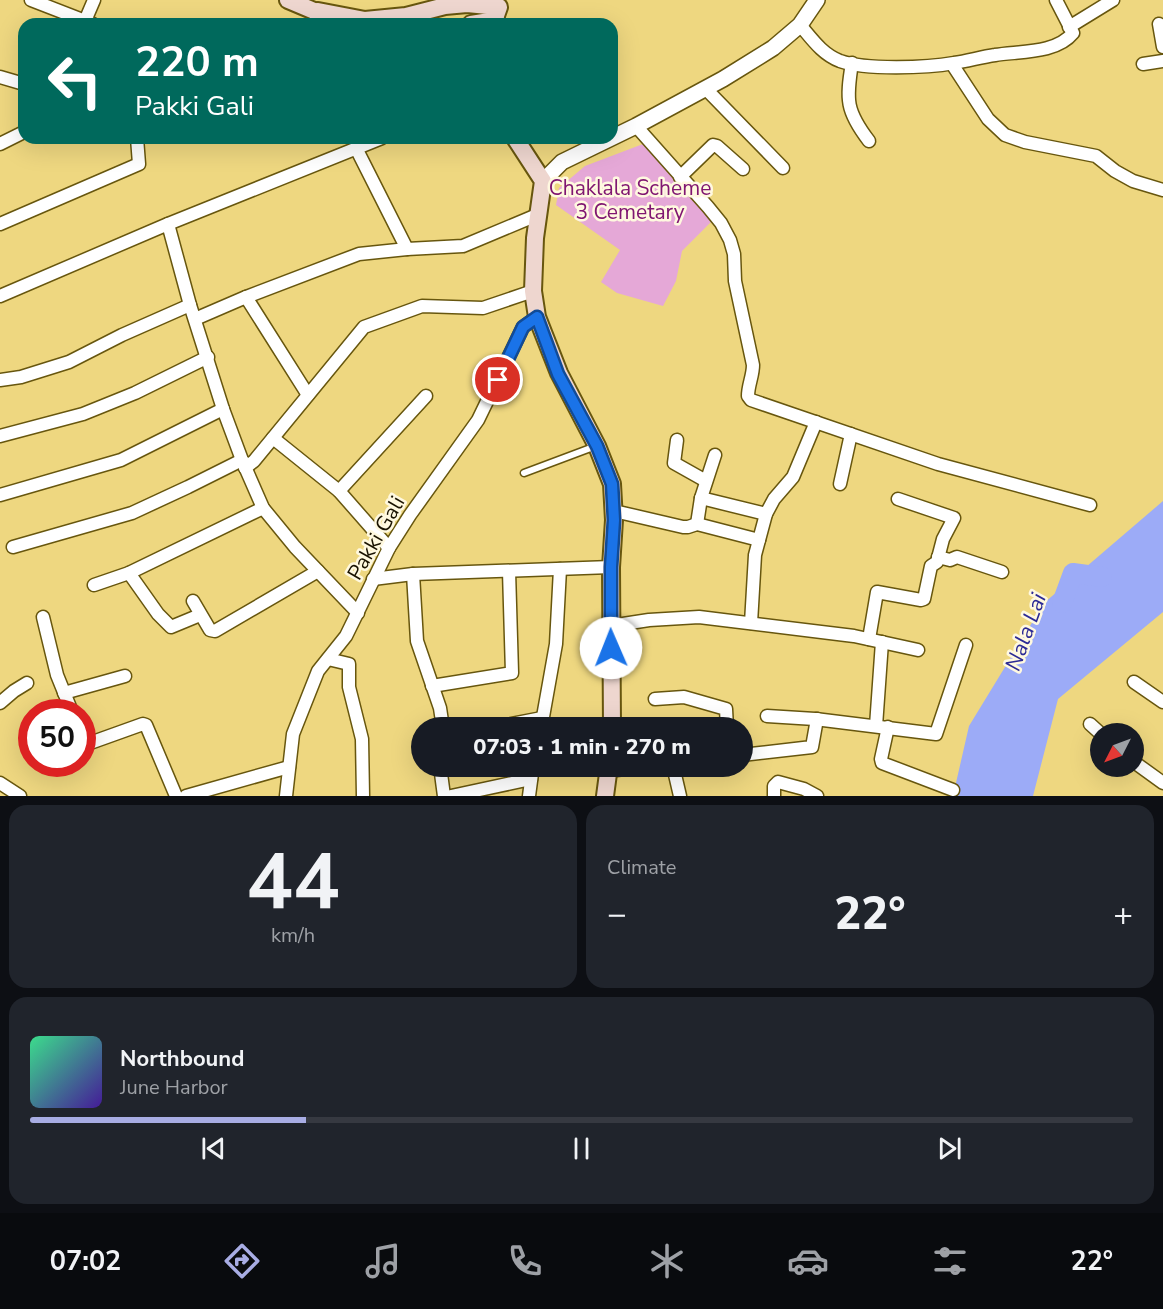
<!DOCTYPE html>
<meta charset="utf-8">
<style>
:root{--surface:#171b24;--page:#20242c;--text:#f1f3f6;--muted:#9ea1a6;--line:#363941;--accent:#a8ade4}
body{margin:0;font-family:"Nunito Sans",sans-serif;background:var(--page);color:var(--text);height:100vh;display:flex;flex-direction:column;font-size:22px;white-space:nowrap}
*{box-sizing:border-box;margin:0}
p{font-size:20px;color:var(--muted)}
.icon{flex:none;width:33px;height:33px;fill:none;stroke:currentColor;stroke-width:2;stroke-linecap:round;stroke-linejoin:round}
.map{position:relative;height:796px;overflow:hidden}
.side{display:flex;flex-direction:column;gap:9px;padding:9px;background:#0d0f14;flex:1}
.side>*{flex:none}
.guide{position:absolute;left:18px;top:18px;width:600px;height:126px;border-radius:18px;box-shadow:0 6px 24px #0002;background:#00695c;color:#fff;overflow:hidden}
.needle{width:39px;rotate:228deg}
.buttons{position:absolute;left:1090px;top:723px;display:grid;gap:12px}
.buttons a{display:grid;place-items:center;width:54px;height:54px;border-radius:50%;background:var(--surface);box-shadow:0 6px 24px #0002;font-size:30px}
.speed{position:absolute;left:18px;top:699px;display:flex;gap:12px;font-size:30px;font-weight:700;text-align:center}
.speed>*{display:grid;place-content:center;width:78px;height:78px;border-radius:50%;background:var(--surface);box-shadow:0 6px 24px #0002;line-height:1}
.speed .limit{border:9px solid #d22;background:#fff;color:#111}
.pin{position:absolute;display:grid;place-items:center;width:51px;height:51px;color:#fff;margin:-26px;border:3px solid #fff;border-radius:50%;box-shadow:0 2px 6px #0007}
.me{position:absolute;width:66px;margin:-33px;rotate:359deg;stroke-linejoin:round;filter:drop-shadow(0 0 4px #0008)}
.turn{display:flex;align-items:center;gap:21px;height:126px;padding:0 18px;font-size:27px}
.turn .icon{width:78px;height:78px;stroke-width:2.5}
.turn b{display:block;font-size:42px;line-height:51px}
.big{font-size:45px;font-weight:800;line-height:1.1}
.side .tile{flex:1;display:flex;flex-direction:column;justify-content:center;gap:9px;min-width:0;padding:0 21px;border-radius:18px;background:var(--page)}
.side .dial{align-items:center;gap:0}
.dial b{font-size:78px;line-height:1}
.song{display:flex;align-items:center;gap:18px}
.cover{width:72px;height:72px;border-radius:9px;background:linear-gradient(135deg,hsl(150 70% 55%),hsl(260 70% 35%))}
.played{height:6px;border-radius:3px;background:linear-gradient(90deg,var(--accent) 25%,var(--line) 25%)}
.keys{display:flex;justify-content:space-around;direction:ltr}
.heat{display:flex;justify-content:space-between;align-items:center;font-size:33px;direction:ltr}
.side .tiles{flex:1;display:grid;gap:9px;grid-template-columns:1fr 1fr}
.tile:last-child{grid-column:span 2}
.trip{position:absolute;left:411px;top:717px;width:342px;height:60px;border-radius:30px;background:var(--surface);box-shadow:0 6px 24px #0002;font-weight:800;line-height:60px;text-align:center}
.menu{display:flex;height:96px;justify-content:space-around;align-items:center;background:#090b0e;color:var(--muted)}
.menu .icon{width:42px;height:42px}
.menu .on{color:var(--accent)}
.menu b{font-size:27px;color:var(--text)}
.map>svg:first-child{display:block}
</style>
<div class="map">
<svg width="1163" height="796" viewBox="0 0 1163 796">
<rect width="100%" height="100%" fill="#eed780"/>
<polygon fill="#e5a8d7" points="643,144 714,219 682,251 676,281 663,306 617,293 601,282 620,250 556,205 559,188 585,166"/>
<polygon fill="#9cabf7" points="1163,501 1163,612 1058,699 1033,796 953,796 969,726 1044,603"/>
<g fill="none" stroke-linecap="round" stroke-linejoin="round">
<polyline stroke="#9cabf7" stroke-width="20" points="1062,603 1073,573 1102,577"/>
<defs>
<polyline id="service" points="524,473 596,446"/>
<g id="minor">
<polyline points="31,0 93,24"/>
<polyline points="85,21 94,0"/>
<polyline points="1159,24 1163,47"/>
<path d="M800,25C812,39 822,54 840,61C865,70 927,68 954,63C968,61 981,57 995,55C1019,51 1056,54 1073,33L1056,0"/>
<polyline points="1069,27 1113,0"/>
<path d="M852,63C846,100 846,111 869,141"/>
<polyline points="952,64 988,119 1005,135 1025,142 1096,156 1115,171 1133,181 1163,190"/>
<polyline points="1143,64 1163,61"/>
<polyline points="0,77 24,84"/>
<polyline points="705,88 783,168"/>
<path d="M636,126L708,207L721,223L730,240L734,254L735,281L753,365C753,376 748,385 748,396L751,400L938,464L1090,505"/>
<polyline points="0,144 24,132"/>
<polyline points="356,148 407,249"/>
<polyline points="680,177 713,145 717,146 743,169"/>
<polyline points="0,224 139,164 137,138"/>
<polyline points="168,224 190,305 223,409 242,460 263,508 295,547 358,613"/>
<polyline points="0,296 168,224 382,138"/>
<polyline points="246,297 308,395"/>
<polyline points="195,319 246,297 359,254 407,249 463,246 537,215"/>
<polyline points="0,380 21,377 69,362 122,335 190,305"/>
<polyline points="0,436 83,414 135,393 208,357"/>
<polyline points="273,438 339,491 389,548"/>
<polyline points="677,440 674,463 706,481"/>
<polyline points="245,468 254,461 364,327 422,306 483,308 533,291"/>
<polyline points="840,484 851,434"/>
<polyline points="339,491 426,396"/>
<polyline points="0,495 121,460 223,409"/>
<polyline points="701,498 766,514"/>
<polyline points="614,511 683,527 688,527 697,524 759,540"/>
<polyline points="697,524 701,498 715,455"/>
<polyline points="13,547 132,513 188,487 242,460"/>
<polyline points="938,557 950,560 957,557 1002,572"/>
<polyline points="129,573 158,614 171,627 200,615"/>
<polyline points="413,574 417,641 440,708 443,728"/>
<polyline points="373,579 413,574 611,567"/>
<polyline points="94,585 129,573 263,508"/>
<polyline points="193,601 210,630 215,631 318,571"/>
<polyline points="43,617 57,675 72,712"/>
<polyline points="751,623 755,555 766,514 774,499 793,477 816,422"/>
<polyline points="610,626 649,620 699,617 854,636 918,650"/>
<polyline points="869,639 877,592 921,600 924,599 931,566 937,562 943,539 954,518 898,499"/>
<polyline points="328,659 349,664 349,687 362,739 363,796"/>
<polyline points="1134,682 1163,702"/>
<polyline points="432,686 512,673 509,571"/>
<polyline points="64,693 125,676"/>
<polyline points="655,699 684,697 726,709 727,728"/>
<polyline points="0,703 14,691 27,683"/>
<polyline points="767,716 815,719 936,734 966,645"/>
<polyline points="1090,724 1101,734"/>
<polyline points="876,726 882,642"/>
<polyline points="888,727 881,759 882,763 953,790"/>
<polyline points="491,728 542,718"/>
<polyline points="541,728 556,644 560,569"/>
<polyline points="82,738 85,743 90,743 143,724 146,725 176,796"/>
<polyline points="742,755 812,747 817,719"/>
<polyline points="1134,762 1163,783"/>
<polyline points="440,766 444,796"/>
<polyline points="673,766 680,796"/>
<polyline points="609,771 647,766"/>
<polyline points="0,783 20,796"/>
<polyline points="186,796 289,767"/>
<polyline points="286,796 293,734 318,671 346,636 389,548 410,515 478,420 523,327 537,317"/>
<polyline points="451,796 531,779"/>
<polyline points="529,796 533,766"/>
<polyline points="774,796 774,786 778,782 804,789 817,796"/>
</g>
<polyline id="tertiary" points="543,181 562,162 636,126 723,79 773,48 800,25 817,0"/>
<g id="secondary">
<polyline points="288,0 326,16"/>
<polyline points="318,11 365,20 406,16 445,6 467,4 499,7 493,24"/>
<polyline points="471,24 496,20"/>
<polyline points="515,138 543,181 535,238 533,291 537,317 559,373 597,446 612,484 614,520 611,567 612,728"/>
<polyline points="605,796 609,766"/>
</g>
</defs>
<use href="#service" stroke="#67560e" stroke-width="9"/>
<use href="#minor" stroke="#67560e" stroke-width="15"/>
<use href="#tertiary" stroke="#67560e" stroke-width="18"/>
<use href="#secondary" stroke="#67560e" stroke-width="20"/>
<use href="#service" stroke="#fff" stroke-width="6"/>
<use href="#minor" stroke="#fff" stroke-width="12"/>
<use href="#tertiary" stroke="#fff" stroke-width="15"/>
<use href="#secondary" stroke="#eed6cf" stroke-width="16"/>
</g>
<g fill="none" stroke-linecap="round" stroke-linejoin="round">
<defs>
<polyline id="route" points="498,380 523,327 537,317 558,374 597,446 612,484 614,520 611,567 611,648"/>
</defs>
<use href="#route" stroke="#114b97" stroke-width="15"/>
<use href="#route" stroke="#1a73e8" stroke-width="10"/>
</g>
<g text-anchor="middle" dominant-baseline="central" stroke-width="5" stroke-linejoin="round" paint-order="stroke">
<g font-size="21" fill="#801671" stroke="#fff9e0">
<text x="630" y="188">Chaklala Scheme<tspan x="630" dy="24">3 Cemetary</tspan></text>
</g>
<g font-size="21" fill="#191200" stroke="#fff9e0">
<text transform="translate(376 538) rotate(-60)">Pakki Gali</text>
</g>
<g font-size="22" font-style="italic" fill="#2c2a95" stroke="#fff9e0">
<text transform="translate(1026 632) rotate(-70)">Nala Lai</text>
</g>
</g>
</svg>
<div class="buttons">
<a><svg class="needle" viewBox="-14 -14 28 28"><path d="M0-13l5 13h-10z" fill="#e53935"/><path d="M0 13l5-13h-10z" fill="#9ea1a6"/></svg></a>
</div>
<div class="speed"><div class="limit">50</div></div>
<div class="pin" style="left:498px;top:380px;background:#d93025"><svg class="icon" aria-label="arrive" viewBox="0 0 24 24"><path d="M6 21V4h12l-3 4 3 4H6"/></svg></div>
<svg class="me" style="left:611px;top:648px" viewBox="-20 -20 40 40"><circle r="19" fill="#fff"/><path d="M0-13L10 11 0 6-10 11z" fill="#1a73e8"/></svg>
<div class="trip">07:03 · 1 min · 270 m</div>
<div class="guide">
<div class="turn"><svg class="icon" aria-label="left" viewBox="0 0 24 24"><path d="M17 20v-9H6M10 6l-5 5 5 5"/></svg><div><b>220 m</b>Pakki Gali</div></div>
</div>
</div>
<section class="side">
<div class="tiles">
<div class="tile dial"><b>44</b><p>km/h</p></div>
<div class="tile"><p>Climate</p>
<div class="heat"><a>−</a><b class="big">22°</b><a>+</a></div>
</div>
<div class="tile">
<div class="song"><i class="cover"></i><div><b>Northbound</b><p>June Harbor</p></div></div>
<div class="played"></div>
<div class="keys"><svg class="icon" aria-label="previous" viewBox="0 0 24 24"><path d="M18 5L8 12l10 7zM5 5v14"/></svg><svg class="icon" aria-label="pause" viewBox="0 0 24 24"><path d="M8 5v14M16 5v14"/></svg><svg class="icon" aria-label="next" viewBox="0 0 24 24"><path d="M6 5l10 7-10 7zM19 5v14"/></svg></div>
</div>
</div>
</section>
<nav class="menu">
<b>07:02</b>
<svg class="icon on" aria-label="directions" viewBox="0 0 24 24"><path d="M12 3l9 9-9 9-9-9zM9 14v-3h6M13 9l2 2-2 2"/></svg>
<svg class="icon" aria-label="music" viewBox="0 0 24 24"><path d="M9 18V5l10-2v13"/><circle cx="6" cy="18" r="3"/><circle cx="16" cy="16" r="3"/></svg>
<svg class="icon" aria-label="phone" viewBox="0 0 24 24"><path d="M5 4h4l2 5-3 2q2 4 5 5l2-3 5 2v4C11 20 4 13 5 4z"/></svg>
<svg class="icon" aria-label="climate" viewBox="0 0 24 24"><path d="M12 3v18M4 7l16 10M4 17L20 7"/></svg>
<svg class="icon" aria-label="car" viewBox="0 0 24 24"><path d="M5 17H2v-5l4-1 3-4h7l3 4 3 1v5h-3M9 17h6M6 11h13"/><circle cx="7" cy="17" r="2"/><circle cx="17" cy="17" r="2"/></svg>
<svg class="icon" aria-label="filters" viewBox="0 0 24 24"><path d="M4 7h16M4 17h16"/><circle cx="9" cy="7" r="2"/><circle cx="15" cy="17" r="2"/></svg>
<b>22°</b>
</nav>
